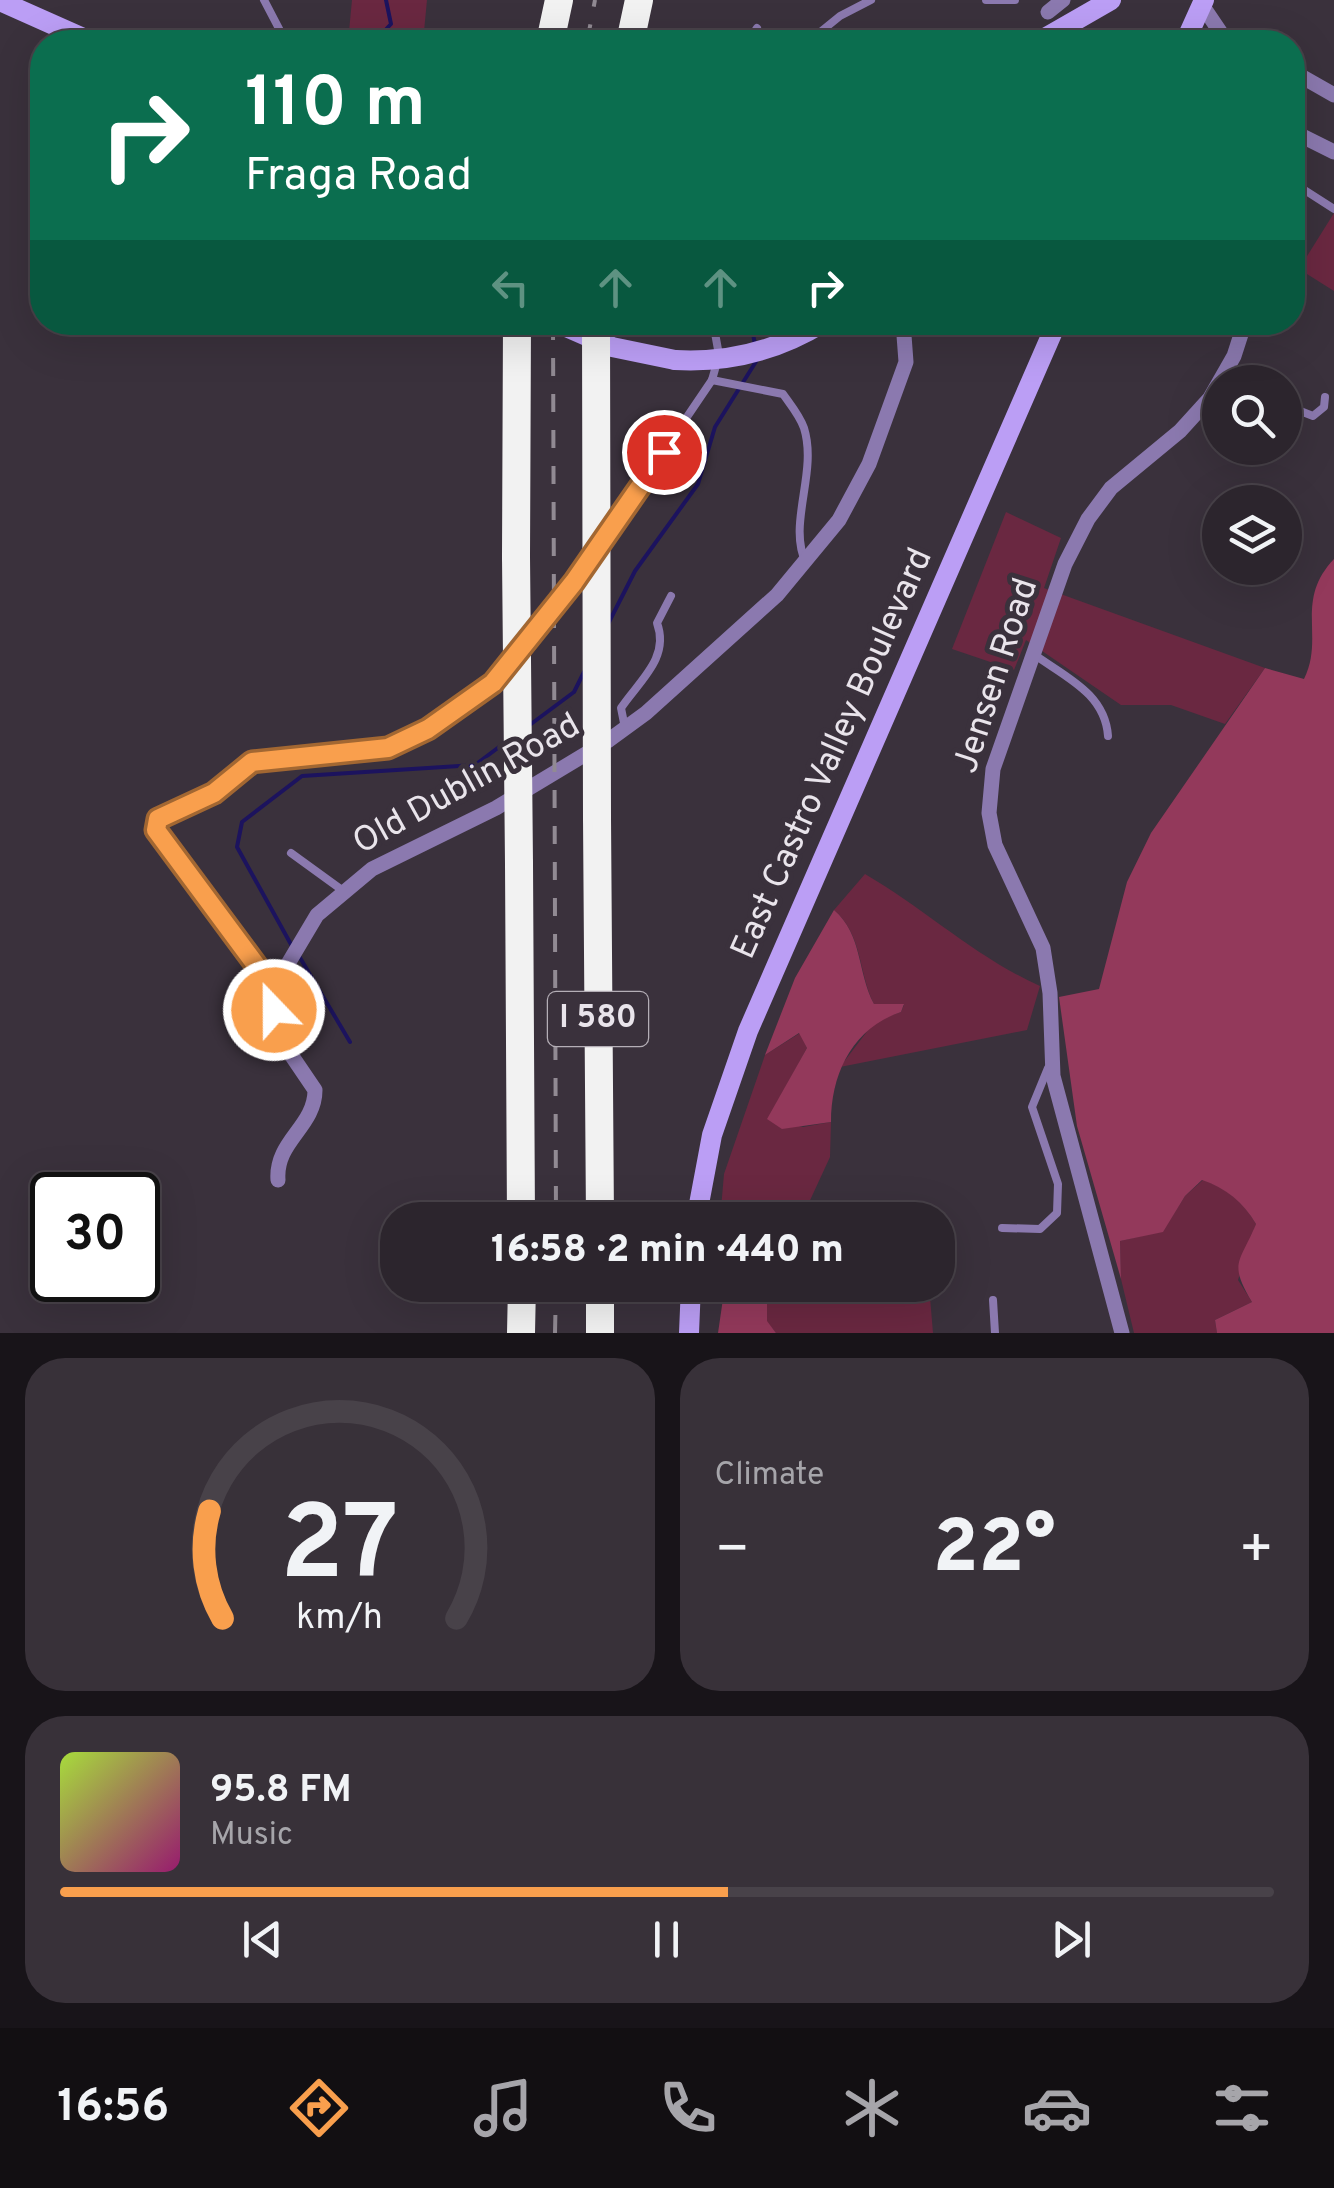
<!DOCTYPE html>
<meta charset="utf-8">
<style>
:root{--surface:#2c252d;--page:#383139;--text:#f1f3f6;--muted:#a6a5aa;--line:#484249;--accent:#f99f4d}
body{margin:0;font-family:Overpass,sans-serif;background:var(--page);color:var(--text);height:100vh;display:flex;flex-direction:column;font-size:38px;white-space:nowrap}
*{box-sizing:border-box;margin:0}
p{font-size:32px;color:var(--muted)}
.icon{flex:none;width:55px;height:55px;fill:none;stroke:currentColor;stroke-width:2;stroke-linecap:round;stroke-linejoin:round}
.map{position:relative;height:1333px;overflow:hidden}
.side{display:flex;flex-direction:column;gap:25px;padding:25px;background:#181419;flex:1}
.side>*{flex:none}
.banner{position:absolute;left:30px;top:30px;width:1275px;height:305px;border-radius:40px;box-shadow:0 10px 40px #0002,0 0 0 2px var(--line);background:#0b6e4f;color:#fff;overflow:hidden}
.buttons{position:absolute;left:1202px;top:365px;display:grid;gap:20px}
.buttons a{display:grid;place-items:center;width:100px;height:100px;border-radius:50%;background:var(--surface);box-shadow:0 10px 40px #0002,0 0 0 2px var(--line);font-size:50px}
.speed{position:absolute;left:30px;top:1172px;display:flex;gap:20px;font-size:50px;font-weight:700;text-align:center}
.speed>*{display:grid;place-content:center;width:130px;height:130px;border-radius:50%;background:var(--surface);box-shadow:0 10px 40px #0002,0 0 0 2px var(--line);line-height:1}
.speed .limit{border:5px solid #111;border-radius:15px;background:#fff;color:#111}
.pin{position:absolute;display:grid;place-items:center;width:85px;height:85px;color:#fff;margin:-42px;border:5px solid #fff;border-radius:50%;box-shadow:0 2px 10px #0007}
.me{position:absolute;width:110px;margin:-55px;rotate:338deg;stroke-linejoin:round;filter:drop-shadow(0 0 8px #0008)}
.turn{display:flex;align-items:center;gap:35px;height:210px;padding:0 50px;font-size:45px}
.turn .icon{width:130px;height:130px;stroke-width:2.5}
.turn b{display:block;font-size:70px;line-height:85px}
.lanes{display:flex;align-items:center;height:95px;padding:0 50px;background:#0003;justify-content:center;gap:50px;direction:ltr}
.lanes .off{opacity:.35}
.big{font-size:75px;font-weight:800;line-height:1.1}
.side .widget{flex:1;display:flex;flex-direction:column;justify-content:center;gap:15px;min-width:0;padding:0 35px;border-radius:40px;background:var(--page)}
.side .dial{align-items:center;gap:0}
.dial svg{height:260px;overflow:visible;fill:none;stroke:var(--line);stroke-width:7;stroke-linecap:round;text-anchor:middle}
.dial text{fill:var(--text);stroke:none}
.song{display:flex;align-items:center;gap:30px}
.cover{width:120px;height:120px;border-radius:15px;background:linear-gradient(135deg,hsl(80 70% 55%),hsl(320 70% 35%))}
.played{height:10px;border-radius:5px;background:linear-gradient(90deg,var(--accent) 55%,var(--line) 55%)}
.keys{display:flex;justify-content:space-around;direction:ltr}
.heat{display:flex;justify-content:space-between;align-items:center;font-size:55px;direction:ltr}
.side .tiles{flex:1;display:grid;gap:25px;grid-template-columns:1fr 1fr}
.widget:last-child{grid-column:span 2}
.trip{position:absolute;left:380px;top:1202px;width:575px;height:100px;border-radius:40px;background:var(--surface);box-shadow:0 10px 40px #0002,0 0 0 2px var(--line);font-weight:800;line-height:100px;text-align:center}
.tabs{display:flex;height:160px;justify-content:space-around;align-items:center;background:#120f12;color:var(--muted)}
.tabs .icon{width:70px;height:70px}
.tabs .current{color:var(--accent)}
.tabs b{font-size:45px;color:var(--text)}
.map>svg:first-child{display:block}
</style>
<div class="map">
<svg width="1334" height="1333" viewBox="0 0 1334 1333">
<rect width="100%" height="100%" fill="#3a313c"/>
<g fill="#6a2841">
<polygon points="352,0 427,0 423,42 348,42"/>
<polygon points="1334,213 1334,291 1299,269"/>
<polygon points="1006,512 1061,538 1044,588 1265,668 1225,724 1171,705 1121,705 1026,640 1014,670 952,649"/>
<path d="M865,874C925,909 977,958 1040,986L1027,1030L840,1067L875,1021L901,1012L904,1005L874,1004C858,972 863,935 834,910Z"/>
<path d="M800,1033L807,1048L768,1119L803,1127L831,1122L830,1157L806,1209C785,1206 761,1198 749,1220H720L724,1174L765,1055Z"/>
<path d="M1203,1180C1227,1188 1243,1202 1256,1224L1238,1280L1252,1302L1215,1320L1217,1333H1134L1121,1279L1120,1241L1163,1231L1185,1196Z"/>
<polygon points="767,1285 929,1285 933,1333 776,1333 767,1322"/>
</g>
<g fill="#93395b">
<path d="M1334,559V1333H1217L1215,1320L1252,1302C1228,1262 1240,1263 1256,1224C1243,1202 1226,1188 1202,1180L1185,1196L1163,1232L1120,1241L1121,1279L1077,1126L1059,997L1099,989L1127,882L1151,833L1265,668L1304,679C1325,637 1294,601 1334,559Z"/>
<path d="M834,910C863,935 857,972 874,1004H904L901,1012C853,1028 831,1073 831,1122L782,1129L767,1119L807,1048L799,1033L765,1055L795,978Z"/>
<polygon points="769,1204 806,1209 819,1218 749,1220 754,1211"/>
<polygon points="725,1285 767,1285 767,1321 776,1333 718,1333"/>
</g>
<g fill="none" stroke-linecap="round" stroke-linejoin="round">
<g stroke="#1c135e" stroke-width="4">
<polyline points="374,42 391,24 386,0"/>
<polyline points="751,322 755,345"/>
<polyline points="608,624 635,571 698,484 715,427 757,360"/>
<polyline points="531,724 574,692 584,672"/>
<polyline points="293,948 237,847 242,822 302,776 475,765 507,741"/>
<polyline points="299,956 350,1042"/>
</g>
<g stroke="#8b79af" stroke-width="8">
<polyline points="264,0 286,42"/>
<polyline points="986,0 1015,0"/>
<polyline points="748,42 757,28"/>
<polyline points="808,42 840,16 871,0"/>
<polyline points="1292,182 1334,209"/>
<polyline points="1227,369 1249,382"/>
<path d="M712,380L783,394C790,404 800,416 804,428C818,473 787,524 806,563"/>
<polyline points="1285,405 1313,416 1324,407 1325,397"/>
<polyline points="605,538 712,380 719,355 713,322"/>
<polyline points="526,641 588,562"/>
<path d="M1032,653C1065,677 1105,693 1108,736"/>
<path d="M625,728L621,708C639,681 670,658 657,623L671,596"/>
<polyline points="291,853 342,890"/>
<polyline points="273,989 156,830 159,819 214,793 253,762 389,747 428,729 493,683 508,664"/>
<polyline points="1002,1228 1040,1229 1057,1213 1058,1184 1032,1107 1048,1068"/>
<polyline points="993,1300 995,1333"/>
</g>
<g stroke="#8b79af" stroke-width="15">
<polyline points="1202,5 1227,42"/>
<polyline points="1048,12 1063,0"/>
<polyline points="1292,71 1334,95"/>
<polyline points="1292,131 1334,152"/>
<path d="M278,1180C275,1141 315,1127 315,1090L279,1037L273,989L317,915L372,869L496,808L609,740L646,713L777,595L839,520L869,464L906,362L903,322"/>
<polyline points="1122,1333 1053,1076 1050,993 1043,948 995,845 989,813 993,769 1065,564 1088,519 1111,488 1180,431 1210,398 1234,356 1245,322"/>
</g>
<g stroke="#bb9ef5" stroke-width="20">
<polyline points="0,1 92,42"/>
<polyline points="1038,42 1111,0"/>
<polyline points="1185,42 1204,0"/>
<polyline points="555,322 612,347 675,360"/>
<polyline points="696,1220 712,1135 748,1031 1057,322"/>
<polyline points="689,1333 691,1285"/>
</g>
<g stroke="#f2f2f2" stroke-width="28">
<polyline points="550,42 559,0"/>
<polyline points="630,42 639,0"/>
<polyline points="516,557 517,322"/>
<polyline points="597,818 600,1220"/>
<polyline points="519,864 521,1220"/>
<polyline points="521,1333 522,1285"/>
<polyline points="600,1333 600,1285"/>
</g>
<g stroke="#918a93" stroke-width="4" stroke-dasharray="18 18" stroke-linecap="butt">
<polyline points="587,42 595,0"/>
<polyline points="553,322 556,1220"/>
<polyline points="555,1333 556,1285"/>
</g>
<path stroke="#bb9ef5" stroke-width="20" d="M675,360C728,363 779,350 824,322"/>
<g stroke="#f2f2f2" stroke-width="28">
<polyline points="596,322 597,818"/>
<polyline points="516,557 519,864"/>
</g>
</g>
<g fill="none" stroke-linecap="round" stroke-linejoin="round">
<defs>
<polyline id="route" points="274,1010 273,988 156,830 158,819 214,793 252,762 388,748 428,729 493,683 574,582 664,452"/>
</defs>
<use href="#route" stroke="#a26732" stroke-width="25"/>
<use href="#route" stroke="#f99f4d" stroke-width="18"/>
</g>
<g text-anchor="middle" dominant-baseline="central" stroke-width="10" stroke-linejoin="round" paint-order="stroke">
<rect fill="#3a313c" stroke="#b4aeb6" stroke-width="2.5" x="548" y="992" width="100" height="54" rx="8"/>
<g font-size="32" font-weight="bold" fill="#e9e4eb">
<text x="598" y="1019">I 580</text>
</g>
<g font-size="35" fill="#e9e4eb" stroke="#3a313c">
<text transform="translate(997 676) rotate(-72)">Jensen Road</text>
<text transform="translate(833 754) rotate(-66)">East Castro Valley Boulevard</text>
<text transform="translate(467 785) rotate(-29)">Old Dublin Road</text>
</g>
</g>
</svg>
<div class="buttons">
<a><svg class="icon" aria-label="search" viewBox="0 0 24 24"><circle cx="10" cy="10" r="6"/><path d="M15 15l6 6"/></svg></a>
<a><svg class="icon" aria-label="layers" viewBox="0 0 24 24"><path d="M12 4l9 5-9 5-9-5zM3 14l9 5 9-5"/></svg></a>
</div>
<div class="speed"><div class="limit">30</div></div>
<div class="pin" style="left:664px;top:452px;background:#d93025"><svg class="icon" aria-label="arrive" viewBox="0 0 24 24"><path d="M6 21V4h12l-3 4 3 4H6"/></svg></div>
<svg class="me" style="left:274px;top:1010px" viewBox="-20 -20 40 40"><circle r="17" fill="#f99f4d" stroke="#fff" stroke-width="3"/><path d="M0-11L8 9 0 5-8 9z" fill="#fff"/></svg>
<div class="trip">16:58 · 2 min · 440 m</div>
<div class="banner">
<div class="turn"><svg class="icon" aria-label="right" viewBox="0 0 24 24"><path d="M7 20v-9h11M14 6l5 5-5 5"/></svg><div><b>110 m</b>Fraga Road</div></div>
<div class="lanes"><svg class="icon off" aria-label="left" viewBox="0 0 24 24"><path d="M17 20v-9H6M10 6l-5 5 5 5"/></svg><svg class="icon off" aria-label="ahead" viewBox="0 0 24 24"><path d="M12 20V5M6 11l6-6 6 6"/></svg><svg class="icon off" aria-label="ahead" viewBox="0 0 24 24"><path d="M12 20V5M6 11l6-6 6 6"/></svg><svg class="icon" aria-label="right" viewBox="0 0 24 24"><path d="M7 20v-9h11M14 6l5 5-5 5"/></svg></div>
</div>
</div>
<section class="side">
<div class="tiles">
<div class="widget dial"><svg viewBox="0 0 100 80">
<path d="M14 69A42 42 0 1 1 86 69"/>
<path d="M14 69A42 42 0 0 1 10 36" stroke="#f99f4d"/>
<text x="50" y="56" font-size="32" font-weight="700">27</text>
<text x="50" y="72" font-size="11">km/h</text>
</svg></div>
<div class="widget"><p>Climate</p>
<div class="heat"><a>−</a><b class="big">22°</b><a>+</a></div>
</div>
<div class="widget">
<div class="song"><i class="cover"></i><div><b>95.8 FM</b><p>Music</p></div></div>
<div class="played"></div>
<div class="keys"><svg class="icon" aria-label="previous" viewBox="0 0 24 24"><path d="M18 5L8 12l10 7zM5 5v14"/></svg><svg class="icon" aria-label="pause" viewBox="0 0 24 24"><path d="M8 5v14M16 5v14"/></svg><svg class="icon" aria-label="next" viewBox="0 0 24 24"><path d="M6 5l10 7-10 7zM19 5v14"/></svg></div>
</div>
</div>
</section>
<nav class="tabs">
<b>16:56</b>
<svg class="icon current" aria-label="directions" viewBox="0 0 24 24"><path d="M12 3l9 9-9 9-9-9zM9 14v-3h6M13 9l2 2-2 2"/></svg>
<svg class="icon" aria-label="music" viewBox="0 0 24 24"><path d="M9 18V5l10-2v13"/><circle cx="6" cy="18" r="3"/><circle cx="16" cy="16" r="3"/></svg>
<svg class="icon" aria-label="phone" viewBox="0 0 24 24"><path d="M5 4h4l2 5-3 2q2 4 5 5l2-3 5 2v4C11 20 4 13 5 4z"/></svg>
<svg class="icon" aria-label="climate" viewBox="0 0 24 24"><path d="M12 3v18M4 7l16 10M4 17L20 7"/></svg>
<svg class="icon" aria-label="car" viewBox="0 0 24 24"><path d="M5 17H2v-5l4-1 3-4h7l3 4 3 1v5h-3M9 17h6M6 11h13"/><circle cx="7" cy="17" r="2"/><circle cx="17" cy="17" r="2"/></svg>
<svg class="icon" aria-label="filters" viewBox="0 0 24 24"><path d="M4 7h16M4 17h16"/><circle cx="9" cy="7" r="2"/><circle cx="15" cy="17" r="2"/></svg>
</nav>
